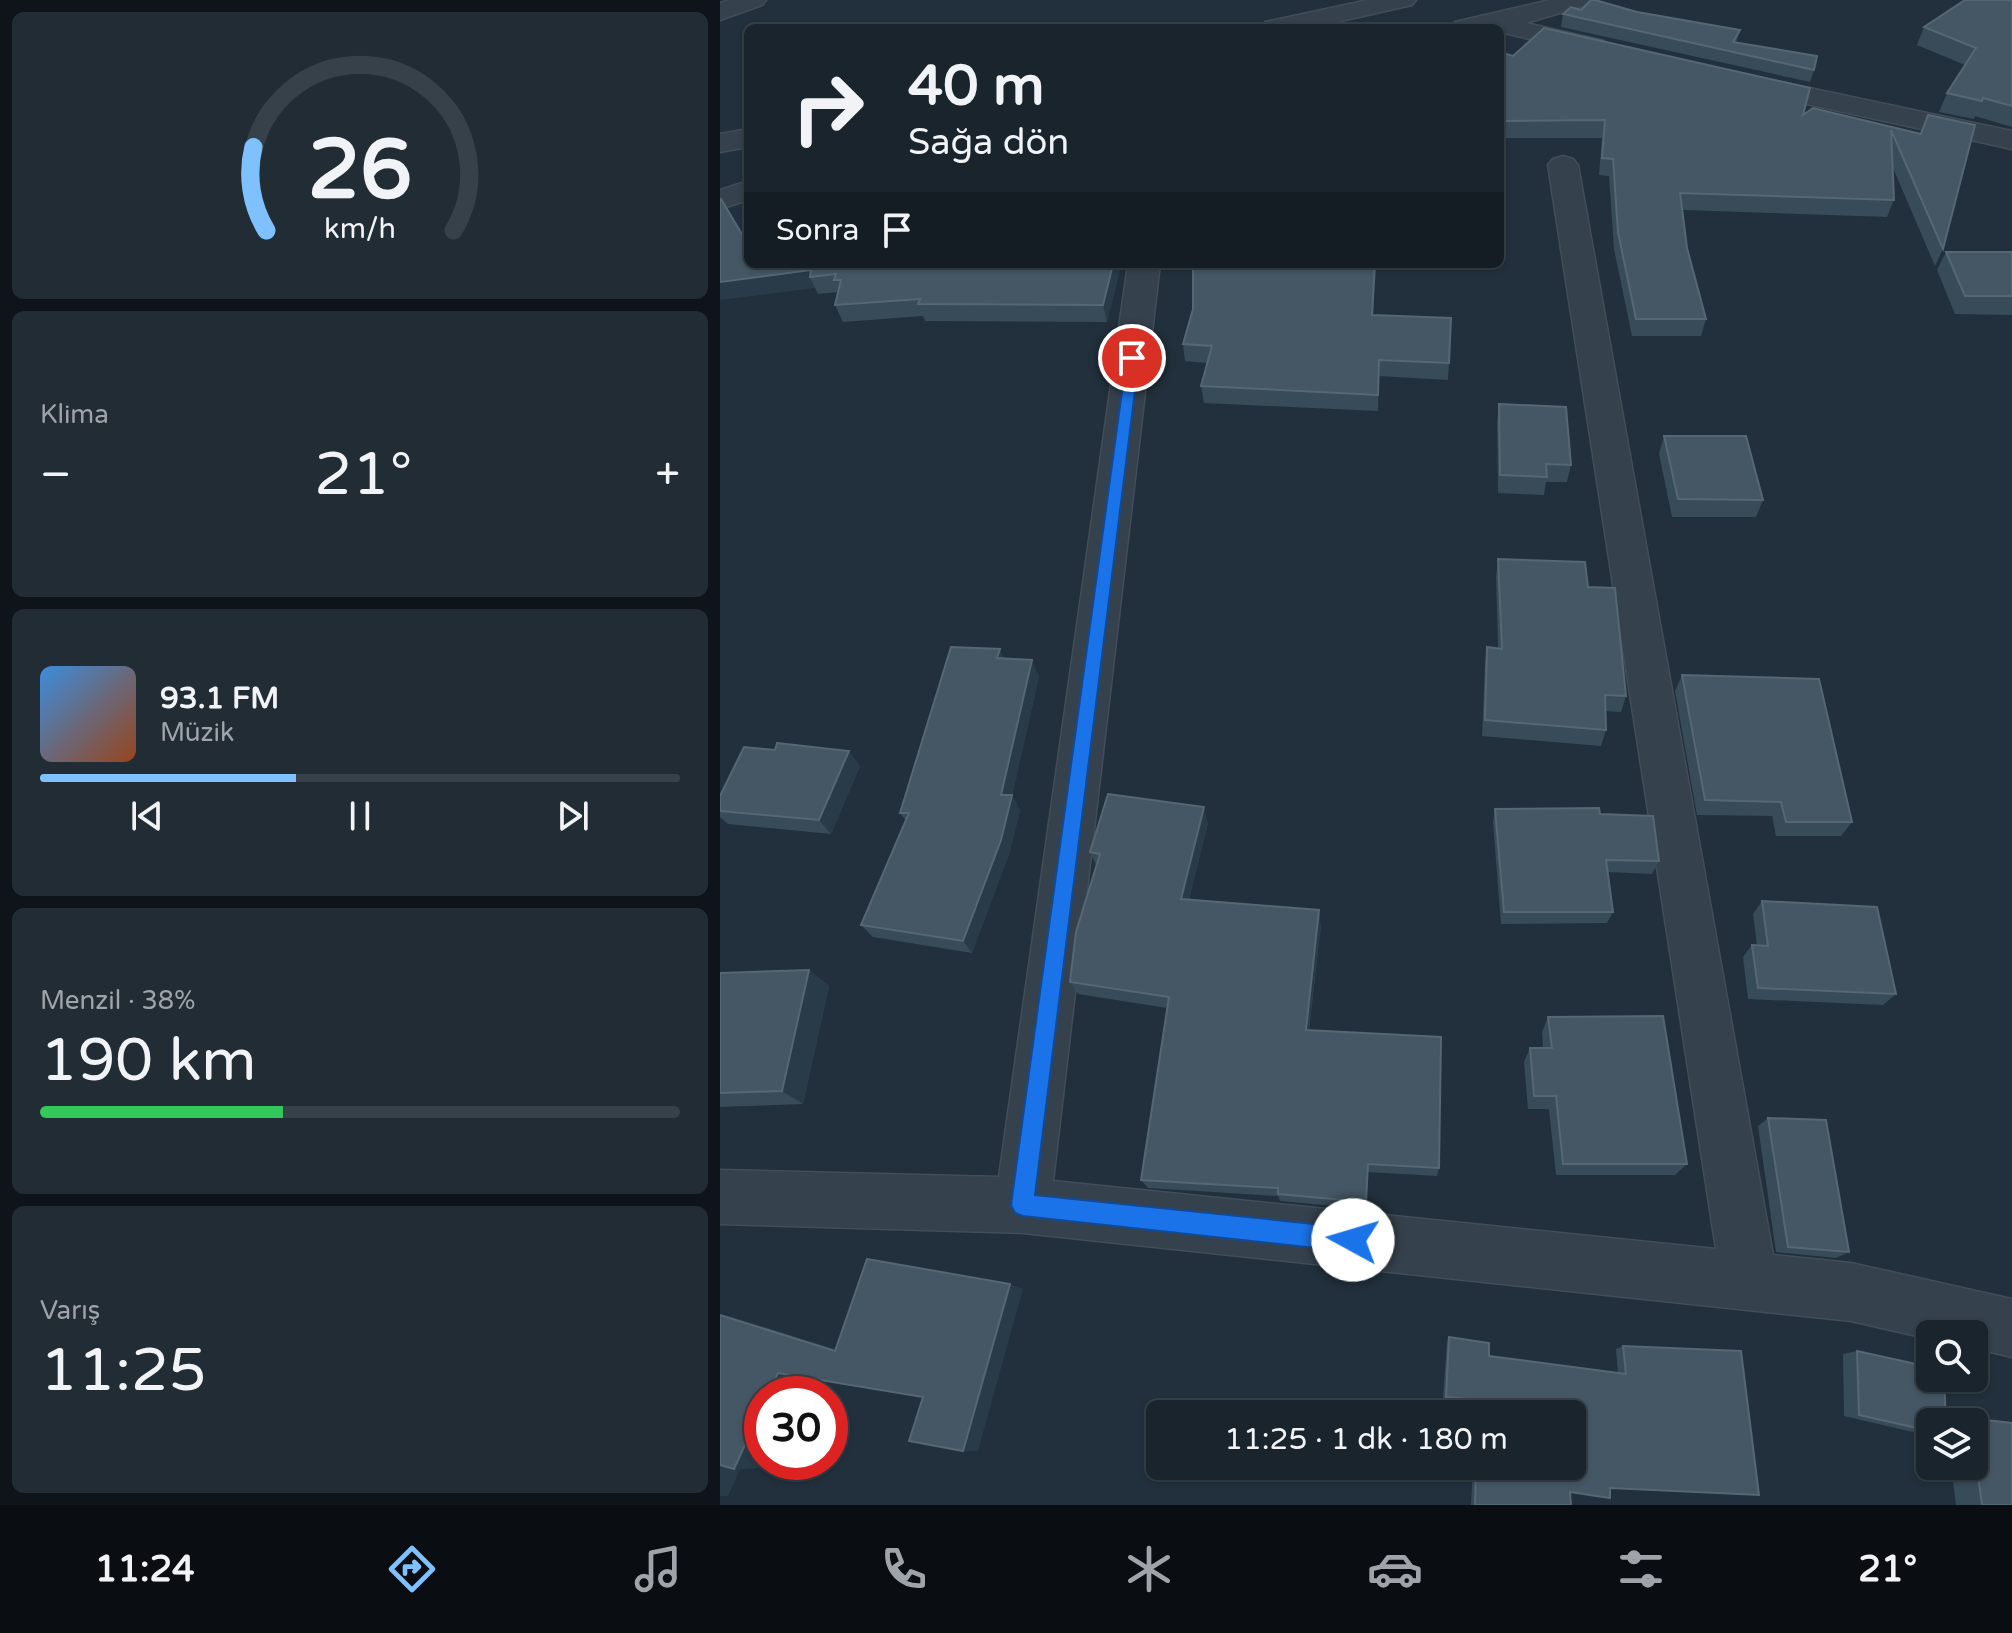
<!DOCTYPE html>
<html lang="tr">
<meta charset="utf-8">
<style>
:root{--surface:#19242d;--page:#222c35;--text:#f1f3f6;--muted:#9fa4aa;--line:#374149;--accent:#7ec1fe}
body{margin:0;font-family:"Varela Round",sans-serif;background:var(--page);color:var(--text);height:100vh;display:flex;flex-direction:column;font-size:30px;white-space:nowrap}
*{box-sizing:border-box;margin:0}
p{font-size:26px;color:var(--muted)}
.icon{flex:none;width:44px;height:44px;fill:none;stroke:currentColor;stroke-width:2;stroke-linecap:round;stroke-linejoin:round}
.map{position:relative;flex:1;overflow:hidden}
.drawer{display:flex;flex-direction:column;gap:12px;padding:12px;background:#0e1419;width:720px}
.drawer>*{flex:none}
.guide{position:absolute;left:24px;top:24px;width:760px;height:244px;border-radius:12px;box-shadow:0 2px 6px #0004,0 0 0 2px var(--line);background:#19242d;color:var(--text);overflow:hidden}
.controls{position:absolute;left:1196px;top:1320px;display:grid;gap:16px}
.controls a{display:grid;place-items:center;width:72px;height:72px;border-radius:12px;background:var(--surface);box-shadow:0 2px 6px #0004,0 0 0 2px var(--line);font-size:40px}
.speed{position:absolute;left:24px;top:1376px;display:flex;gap:16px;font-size:40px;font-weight:700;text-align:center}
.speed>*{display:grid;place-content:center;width:104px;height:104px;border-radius:50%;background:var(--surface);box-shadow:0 2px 6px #0004,0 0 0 2px var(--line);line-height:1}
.speed .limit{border:12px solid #d22;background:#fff;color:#111}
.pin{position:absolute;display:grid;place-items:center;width:68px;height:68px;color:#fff;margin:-34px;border:4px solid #fff;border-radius:50%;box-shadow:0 2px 8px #0007}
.me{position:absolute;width:88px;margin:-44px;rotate:276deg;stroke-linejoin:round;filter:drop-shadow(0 0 6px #0008)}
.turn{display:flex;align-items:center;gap:28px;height:168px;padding:0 32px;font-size:36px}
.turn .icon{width:104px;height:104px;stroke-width:2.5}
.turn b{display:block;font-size:56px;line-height:68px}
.then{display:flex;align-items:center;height:76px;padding:0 32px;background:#0003;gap:16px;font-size:30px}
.big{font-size:60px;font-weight:600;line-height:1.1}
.drawer .card{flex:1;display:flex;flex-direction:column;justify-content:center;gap:12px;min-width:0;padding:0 28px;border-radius:12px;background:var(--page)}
.drawer .dial{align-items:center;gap:0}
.dial svg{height:208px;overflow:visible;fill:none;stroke:var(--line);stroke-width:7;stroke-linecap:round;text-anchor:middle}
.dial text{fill:var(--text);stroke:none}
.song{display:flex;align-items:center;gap:24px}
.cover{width:96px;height:96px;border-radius:12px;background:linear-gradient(135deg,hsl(210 70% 55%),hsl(20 70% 35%))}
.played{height:8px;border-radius:4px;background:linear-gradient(90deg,var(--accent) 40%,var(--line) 40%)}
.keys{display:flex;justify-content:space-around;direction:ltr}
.heat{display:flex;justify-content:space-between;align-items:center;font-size:44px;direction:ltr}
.charge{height:12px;border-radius:6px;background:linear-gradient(90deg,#34c759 38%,var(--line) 0)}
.trip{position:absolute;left:426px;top:1400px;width:440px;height:80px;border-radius:12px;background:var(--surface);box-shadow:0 2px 6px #0004,0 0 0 2px var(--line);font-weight:600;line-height:80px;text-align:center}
.tab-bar{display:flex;height:128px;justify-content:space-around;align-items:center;background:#0a0e12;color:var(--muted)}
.tab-bar .icon{width:56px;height:56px}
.tab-bar .selected{color:var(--accent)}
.tab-bar b{font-size:36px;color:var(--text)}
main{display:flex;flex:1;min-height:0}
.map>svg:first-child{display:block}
</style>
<main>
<section class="drawer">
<div class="card dial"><svg viewBox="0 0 100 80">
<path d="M14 69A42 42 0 1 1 86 69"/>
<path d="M14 69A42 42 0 0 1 9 37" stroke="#7ec1fe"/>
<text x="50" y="56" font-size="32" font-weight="700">26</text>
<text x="50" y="72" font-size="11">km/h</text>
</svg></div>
<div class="card"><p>Klima</p>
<div class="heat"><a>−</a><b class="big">21°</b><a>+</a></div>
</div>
<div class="card">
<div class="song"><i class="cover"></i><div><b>93.1 FM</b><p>Müzik</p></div></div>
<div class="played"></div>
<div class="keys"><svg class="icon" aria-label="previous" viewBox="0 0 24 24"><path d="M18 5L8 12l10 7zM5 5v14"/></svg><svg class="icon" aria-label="pause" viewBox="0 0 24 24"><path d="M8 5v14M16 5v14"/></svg><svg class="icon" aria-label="next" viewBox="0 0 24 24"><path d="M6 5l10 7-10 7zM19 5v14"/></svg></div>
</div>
<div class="card"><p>Menzil · 38%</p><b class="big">190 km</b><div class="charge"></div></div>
<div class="card"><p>Varış</p><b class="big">11:25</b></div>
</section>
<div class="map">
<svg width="1292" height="1505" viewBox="0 0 1292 1505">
<rect width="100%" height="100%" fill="#21303c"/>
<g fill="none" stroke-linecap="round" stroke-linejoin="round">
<defs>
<g id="minor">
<polygon points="9,0 46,0 42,5 0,20 0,3"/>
<polygon points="648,0 696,0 692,5 590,28 541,28 545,22"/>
<polygon points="830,0 871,0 867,5 806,23 884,41 888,47 884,53 875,55 780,32 780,28 731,28 735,22"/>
<polygon points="1028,75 1292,131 1292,149 1018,89 1014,83 1018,77"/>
<polygon points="28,129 28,147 0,152 0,134"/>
<polygon points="843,156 853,159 858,165 1053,1255 1131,1263 1292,1299 1292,1357 1254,1348 1254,1334 1210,1334 1210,1339 1131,1321 303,1233 0,1224 0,1170 279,1177 408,264 440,264 333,1181 996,1249 828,165 833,159"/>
<polygon points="28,181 28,200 0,209 0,190"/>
</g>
</defs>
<use href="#minor" stroke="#414d58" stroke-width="3"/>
<use href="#minor" fill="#35414c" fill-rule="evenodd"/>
</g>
<g fill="#384b58">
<polygon points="1292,0 1292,127 1255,116 1254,119 1219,112 1227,93 1245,65 1197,45 1204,27"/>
<polygon points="861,10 917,12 1020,30 1016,43 1094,70 1090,82 841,27 843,14"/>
<polygon points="780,52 793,56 1083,115 1200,133 1208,115 1223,249 1215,266 1173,168 1174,200 1167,217 963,210 967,248 986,319 981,336 912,336 894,249 889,176 879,175 882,138 780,138"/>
<polygon points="23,236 401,264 387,322 205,321 203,316 123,322 115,305 118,292 98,294 95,288"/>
<polygon points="1226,252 1292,252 1292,315 1235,314 1217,270"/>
<polygon points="473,264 655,264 653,315 729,363 728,380 659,376 658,411 484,403 481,386 487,363 465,361 463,344 473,309"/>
<polygon points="779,404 851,465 847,482 826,482 824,495 778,493 777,422"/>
<polygon points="944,436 1043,500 1036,517 952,517 939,454"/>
<polygon points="778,559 868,587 906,696 901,712 886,711 886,730 881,746 762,736 765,664 767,647 778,648 776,577"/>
<polygon points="284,659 319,676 292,796 300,810 289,854 252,953 153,937 141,925 186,821 180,813"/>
<polygon points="962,675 1132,822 1121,836 1056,836 1052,816 977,815 955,691"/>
<polygon points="140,766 111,834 8,824 0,817 0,796"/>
<polygon points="775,809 880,814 939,861 932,874 887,872 893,912 887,923 781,924 773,822"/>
<polygon points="488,823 469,899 601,925 589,1030 719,1168 717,1176 647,1172 646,1209 560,1201 558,1196 428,1188 421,1180 447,1008 358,994 350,982 376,865 370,852"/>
<polygon points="1042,901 1176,994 1163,1005 1028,999 1023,957 1032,945 1037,945 1033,914"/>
<polygon points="89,970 109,986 83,1104 0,1107 0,973"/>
<polygon points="828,1017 967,1164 955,1175 836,1175 829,1109 808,1109 804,1062 810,1048 823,1048 822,1032"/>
<polygon points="1048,1118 1129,1252 1116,1258 1056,1252 1038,1126"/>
<polygon points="729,1337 769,1356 898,1373 896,1349 903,1346 1021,1351 890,1488 850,1492 851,1505 751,1505 753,1466 852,1466 852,1414 743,1414 744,1401 723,1398 727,1341"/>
<polygon points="1137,1351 1210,1367 1210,1378 1224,1378 1226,1419 1250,1418 1292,1423 1292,1505 1236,1505 1231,1466 1254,1466 1254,1422 1210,1422 1210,1436 1124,1416 1123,1354"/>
</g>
<g fill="#293b48">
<polygon points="393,264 401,264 387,322 383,305"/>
<polygon points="91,270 90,277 95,288 0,300 0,282"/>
<polygon points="280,649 288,666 277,658"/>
<polygon points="312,660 319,676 292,796 300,810 289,854 252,953 243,941 281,795"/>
<polygon points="129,751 140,766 111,834 99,820"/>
<polygon points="484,807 488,823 466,913 461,899"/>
<polygon points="599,910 601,925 587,1042 586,1030"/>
<polygon points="89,970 109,986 83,1104 62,1091"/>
<polygon points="290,1284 303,1289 258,1451 243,1451"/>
<polygon points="0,1314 13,1317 134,1355 115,1351 0,1315"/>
<polygon points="58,1373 79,1375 71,1394 48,1394"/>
<polygon points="42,1407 42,1459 38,1468 20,1469 8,1496 0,1496 0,1464"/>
</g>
<g fill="#455764" stroke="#566774" stroke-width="2">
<polygon points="871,0 875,0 917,12 1020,30 1013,42 1097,56 1094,70 843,14 851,7 861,10"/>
<polygon points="1245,0 1292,0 1292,106 1263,98 1262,101 1227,93 1256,48 1204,27"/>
<polygon points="824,28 1090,88 1083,115 1093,108 1201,134 1208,115 1255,125 1223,249 1171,130 1174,200 960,193 967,248 986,319 916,319 898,232 893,159 882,158 885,120 780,121 780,52 793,56"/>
<polygon points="0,199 1,199 23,236 28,236 28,264 393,264 383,305 198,304 200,299 115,305 121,280 114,280 116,274 90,277 91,270 0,282"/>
<polygon points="1226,252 1292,252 1292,296 1245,296"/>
<polygon points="473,264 655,264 652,315 731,318 729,363 659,360 658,395 481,386 492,346 463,344 473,309"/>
<polygon points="779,404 846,407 851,465 826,464 827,477 780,475"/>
<polygon points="944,436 1026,436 1043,500 958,499"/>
<polygon points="778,559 865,562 868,587 895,588 906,696 885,695 886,730 765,720 767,647 782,649"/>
<polygon points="231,647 280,649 277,658 312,660 281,795 292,795 281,840 243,941 141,925 189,813 180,813"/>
<polygon points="962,675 1099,679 1132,822 1066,822 1061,802 985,800"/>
<polygon points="57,743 129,751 99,820 0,811 0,796 24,747 55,750"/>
<polygon points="388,794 484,807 461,899 599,910 586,1030 721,1037 719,1168 648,1164 646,1202 558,1194 558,1188 421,1180 449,997 350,982 356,932 380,854 370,852"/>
<polygon points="879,808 880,814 933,816 939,861 886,860 893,912 784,912 775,809"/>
<polygon points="1042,901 1157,907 1176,994 1038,988 1032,945 1048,946"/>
<polygon points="89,970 62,1091 0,1093 0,973"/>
<polygon points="943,1016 967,1164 843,1164 836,1096 814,1096 810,1048 832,1048 828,1017"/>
<polygon points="1048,1118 1106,1120 1129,1252 1068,1247"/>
<polygon points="147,1259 290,1284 243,1451 189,1441 203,1397 58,1373 48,1394 42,1394 42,1407 14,1469 0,1465 0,1315 115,1351"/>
<polygon points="729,1337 769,1343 769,1356 906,1374 903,1346 1021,1351 1039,1495 890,1488 890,1498 850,1492 851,1505 755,1505 756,1466 852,1466 852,1414 746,1414 747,1399 726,1397"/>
<polygon points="1137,1351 1210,1367 1210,1378 1224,1378 1226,1422 1210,1422 1210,1431 1139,1415"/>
<polygon points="1250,1418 1292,1423 1292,1505 1262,1505 1254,1447 1254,1422 1250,1422"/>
</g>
<polygon fill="#1a73e8" stroke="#114b97" stroke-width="2" points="407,355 419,358 315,1195 633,1228 642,1232 645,1240 642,1248 633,1252 303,1216 295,1213 291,1205"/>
</svg>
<div class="controls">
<a><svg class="icon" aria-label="search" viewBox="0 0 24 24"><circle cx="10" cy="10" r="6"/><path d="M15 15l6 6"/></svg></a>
<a><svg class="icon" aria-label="layers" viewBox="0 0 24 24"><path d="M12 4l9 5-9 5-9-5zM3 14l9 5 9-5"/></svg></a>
</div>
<div class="speed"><div class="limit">30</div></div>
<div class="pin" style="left:412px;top:358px;background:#d93025"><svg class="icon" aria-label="arrive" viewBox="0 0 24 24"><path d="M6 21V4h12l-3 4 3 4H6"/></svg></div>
<svg class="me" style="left:633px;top:1240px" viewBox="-20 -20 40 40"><circle r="19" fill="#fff"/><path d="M0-13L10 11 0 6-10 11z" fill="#1a73e8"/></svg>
<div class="trip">11:25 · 1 dk · 180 m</div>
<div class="guide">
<div class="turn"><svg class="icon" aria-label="right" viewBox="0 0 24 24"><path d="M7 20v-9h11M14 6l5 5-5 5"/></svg><div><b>40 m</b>Sağa dön</div></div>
<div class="then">Sonra<svg class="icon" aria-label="arrive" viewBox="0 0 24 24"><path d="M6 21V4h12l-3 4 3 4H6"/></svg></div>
</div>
</div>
</main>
<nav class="tab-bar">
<b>11:24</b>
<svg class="icon selected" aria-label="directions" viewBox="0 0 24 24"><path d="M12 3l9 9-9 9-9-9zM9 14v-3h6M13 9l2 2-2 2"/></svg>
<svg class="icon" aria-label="music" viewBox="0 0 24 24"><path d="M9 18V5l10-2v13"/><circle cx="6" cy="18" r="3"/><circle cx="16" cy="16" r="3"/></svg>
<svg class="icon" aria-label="phone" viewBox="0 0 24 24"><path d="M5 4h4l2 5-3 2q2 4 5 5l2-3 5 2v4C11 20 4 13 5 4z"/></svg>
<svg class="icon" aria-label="climate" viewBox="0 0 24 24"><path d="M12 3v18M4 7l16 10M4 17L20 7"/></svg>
<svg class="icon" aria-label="car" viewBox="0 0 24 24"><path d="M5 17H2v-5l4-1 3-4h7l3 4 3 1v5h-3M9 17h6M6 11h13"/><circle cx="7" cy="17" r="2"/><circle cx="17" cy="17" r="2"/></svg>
<svg class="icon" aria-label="filters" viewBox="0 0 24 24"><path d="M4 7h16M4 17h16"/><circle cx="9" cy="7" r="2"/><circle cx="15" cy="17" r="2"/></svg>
<b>21°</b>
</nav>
